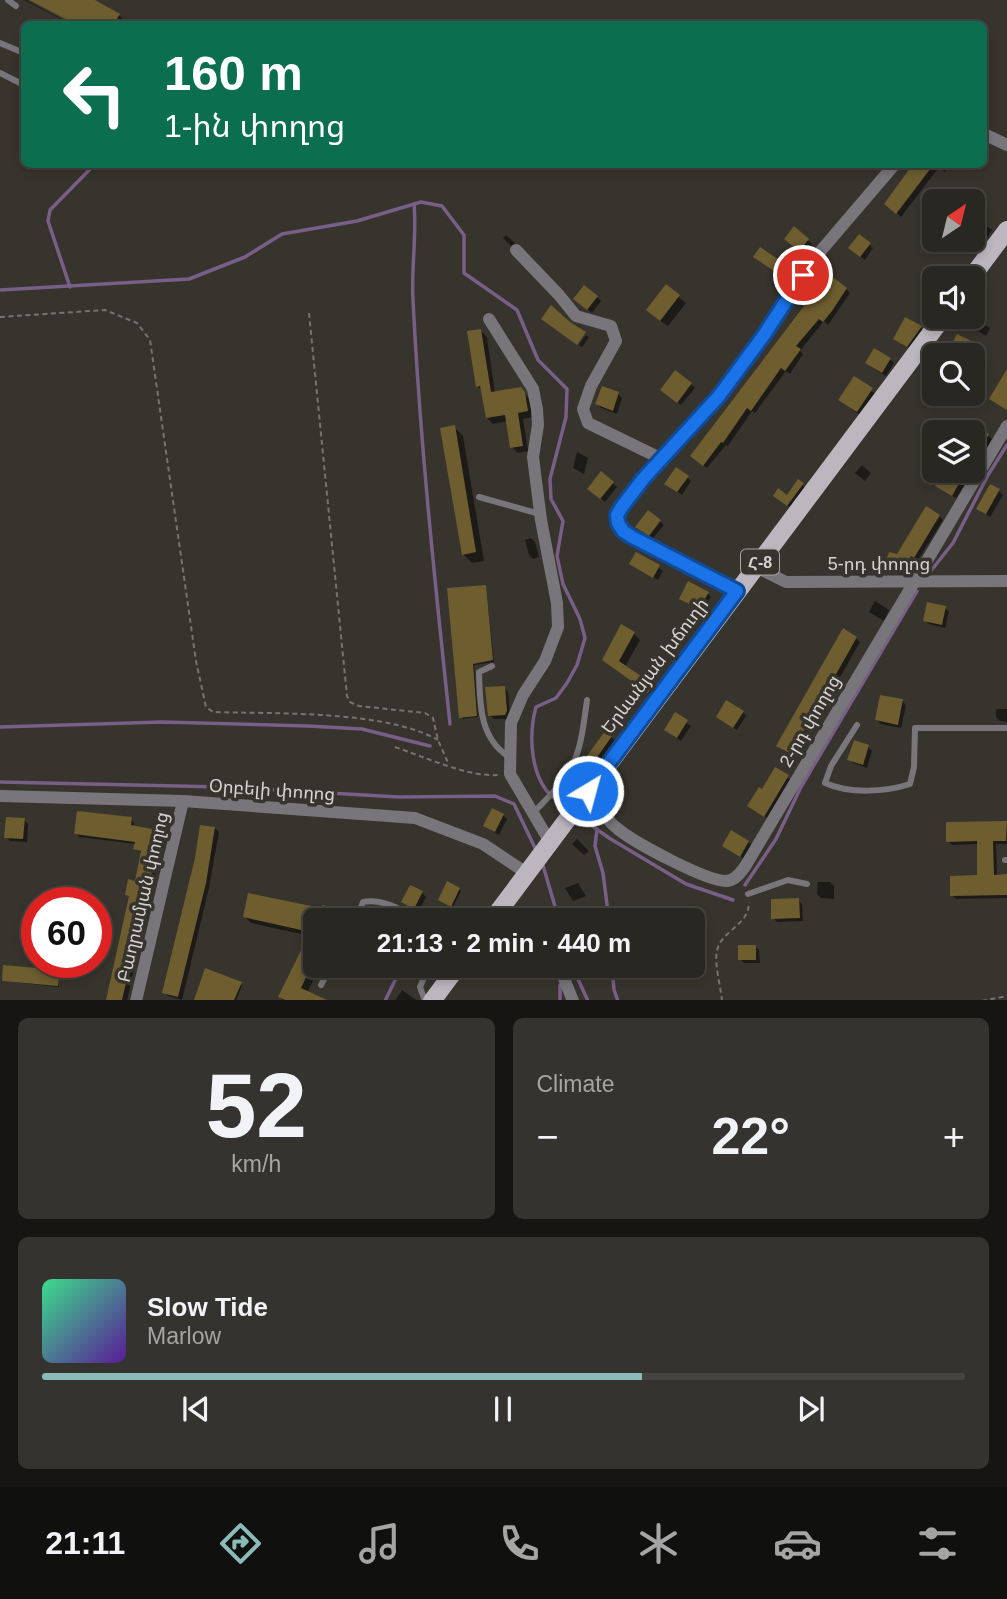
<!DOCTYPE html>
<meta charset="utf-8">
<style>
:root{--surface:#292722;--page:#35332f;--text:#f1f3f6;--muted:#a5a5a5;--line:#454440;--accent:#8bbbb9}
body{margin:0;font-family:Helvetica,"Noto Sans Armenian",sans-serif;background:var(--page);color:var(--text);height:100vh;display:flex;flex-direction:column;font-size:26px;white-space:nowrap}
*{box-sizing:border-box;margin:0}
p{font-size:23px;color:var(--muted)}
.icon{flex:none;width:38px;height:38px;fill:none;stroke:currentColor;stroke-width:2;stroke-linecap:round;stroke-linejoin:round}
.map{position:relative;height:1000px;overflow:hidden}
.panel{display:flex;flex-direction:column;gap:18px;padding:18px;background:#171513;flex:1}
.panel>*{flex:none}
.guide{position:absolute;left:21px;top:21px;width:966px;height:147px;border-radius:10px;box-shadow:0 4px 10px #0003,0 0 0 2px var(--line);background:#0b6e4f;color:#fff;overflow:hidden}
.needle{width:46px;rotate:35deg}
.fabs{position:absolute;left:922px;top:189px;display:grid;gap:14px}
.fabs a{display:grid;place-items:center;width:63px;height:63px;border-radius:10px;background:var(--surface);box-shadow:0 4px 10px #0003,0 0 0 2px var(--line);font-size:35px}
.speed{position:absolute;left:21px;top:887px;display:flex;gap:14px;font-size:35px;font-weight:700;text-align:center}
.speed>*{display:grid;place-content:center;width:91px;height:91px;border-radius:50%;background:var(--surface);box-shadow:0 4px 10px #0003,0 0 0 2px var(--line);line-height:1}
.speed .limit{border:10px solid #d22;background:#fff;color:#111}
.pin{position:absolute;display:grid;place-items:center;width:60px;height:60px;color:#fff;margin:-30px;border:4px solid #fff;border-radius:50%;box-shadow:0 2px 7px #0007}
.me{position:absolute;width:77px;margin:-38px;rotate:37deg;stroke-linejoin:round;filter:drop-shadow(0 0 5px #0008)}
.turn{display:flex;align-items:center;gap:24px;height:147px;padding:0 28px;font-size:32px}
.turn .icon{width:91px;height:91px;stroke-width:2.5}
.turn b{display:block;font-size:49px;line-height:60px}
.big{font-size:52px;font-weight:800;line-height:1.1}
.panel .widget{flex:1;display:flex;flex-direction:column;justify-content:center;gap:10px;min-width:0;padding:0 24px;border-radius:10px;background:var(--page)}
.panel .dial{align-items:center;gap:0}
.dial b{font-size:91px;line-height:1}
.song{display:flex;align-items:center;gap:21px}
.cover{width:84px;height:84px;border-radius:10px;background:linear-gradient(135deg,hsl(150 70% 55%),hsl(270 70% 35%))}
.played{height:7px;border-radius:4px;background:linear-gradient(90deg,var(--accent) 65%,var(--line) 65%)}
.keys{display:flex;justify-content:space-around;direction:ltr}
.heat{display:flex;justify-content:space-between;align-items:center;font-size:38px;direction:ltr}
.panel .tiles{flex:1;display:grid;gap:18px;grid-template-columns:1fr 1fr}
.widget:last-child{grid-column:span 2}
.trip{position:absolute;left:303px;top:908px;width:402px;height:70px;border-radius:10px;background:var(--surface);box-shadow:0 4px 10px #0003,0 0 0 2px var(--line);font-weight:800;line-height:70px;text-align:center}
.tab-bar{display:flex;height:112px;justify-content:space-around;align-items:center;background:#10100e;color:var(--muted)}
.tab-bar .icon{width:49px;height:49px}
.tab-bar .current{color:var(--accent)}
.tab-bar b{font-size:32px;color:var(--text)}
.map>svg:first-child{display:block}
</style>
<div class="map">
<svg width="1007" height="1001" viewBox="0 0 1007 1001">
<rect width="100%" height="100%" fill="#37342d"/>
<g fill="#0007">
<polygon points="24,0 26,0 71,24 70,24"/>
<polygon points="33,0 91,0 119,15 128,24 79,24"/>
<polygon points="925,164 950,164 945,172 939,167 901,217 890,207"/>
<polygon points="978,220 992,230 984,243 973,236 973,228"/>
<polygon points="795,229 812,244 804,254 790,243"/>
<polygon points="506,235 516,244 511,246 503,238"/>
<polygon points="869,244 873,248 865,260 855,252"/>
<polygon points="760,250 800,279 796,286 755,257"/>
<polygon points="585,287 601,301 592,313 580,303"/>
<polygon points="666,287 686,303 668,326 655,317"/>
<polygon points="846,289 850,293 828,325 824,321 800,351 803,354 790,374 786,371 755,413 752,411 728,446 726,445 707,468 697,460 814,299"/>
<polygon points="981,323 990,328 986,336 978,331"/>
<polygon points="921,328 925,331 911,349 895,339"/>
<polygon points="481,331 487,337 495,393 521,389 530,400 533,417 523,419 528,451 518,453 512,447 508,421 493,424 487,418 483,391 477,386"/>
<polygon points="586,335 589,337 582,347 579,345"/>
<polygon points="958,336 974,346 970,355 955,354"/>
<polygon points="890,359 894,363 886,376 871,367"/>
<polygon points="855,378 878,396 864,418 840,400"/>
<polygon points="691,384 695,388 681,405 666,393"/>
<polygon points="603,388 618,394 622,398 617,414 601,408 597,404"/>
<polygon points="972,425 992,439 973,471 973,432 968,432"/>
<polygon points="454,427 463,436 484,561 472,563 463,554"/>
<polygon points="577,452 588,458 584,474 573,468"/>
<polygon points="862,465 871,473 865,481 855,473"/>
<polygon points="946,471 973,471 956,498 937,486"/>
<polygon points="687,477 691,481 682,495 671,487"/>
<polygon points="799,482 807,489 792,509 779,500 788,497"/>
<polygon points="613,483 617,487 605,502 593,492"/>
<polygon points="999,491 1003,495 990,517 978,508"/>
<polygon points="939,516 943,520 918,560 915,558 910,576 890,571 886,567"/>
<polygon points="660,521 664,525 653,538 641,531"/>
<polygon points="531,538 535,542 539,557 533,559 529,555 525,540"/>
<polygon points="637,554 663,571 658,580 631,564"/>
<polygon points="486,587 494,662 474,665 478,717 462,719"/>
<polygon points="707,593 711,597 703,612 681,599"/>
<polygon points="875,601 889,610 884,621 869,612"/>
<polygon points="945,608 949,612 945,628 929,624 925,620"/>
<polygon points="634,634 640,640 625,667 659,692 655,698 611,666"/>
<polygon points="856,638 860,642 795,757 782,749"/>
<polygon points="504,688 508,692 510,716 509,719 494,719 490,715"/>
<polygon points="902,701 906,705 901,728 881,724 877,720"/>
<polygon points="996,709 1007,709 1007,722 1000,721 996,717"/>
<polygon points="743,712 746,716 737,730 722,720"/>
<polygon points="675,715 691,726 681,741 666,730"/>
<polygon points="611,737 615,741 591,775 585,771"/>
<polygon points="868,747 872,751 867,768 853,763 849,759"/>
<polygon points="776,770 792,781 769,819 753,810"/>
<polygon points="503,815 507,819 499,835 485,826"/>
<polygon points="131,819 134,823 134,827 161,832 164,836 127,1001 108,1001 130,898 127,894 137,883 143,853 135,849 136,844 79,837 76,833"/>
<polygon points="24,820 28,824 27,842 10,841 6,837"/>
<polygon points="1007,823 1007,844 996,844 997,876 1007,876 1007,898 956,899 952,895 979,877 978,844 952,845 948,841 947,824"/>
<polygon points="215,828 219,832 209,888 182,1000 168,996 164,992"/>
<polygon points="577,839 589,851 584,855 572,844"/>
<polygon points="748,842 752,846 744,859 728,849"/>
<polygon points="818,882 830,882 834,886 834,899 821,898 817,894"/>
<polygon points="578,883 586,896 573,901 565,888"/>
<polygon points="459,889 461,891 453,907 441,901"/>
<polygon points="422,893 426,897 419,911 404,902"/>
<polygon points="798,900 802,904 803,921 777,922 773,918"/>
<polygon points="337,913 342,920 315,920 315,966 320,966 307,993 323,1001 284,1001 280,997 310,936 251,923 245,917"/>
<polygon points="755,946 759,950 760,963 744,963 740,959"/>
<polygon points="206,970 242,985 236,1001 195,1001"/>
<polygon points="59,972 59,987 3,981"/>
<polygon points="402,990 416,1000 416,1001 395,1001"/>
</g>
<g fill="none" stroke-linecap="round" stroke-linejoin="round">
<g stroke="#785f87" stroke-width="3.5">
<path d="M414,204C417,236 411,268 413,300C420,441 435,583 450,724"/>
<polyline points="70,287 48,221 50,210 95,164"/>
<path d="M0,290L189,279L245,257L282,234L357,221L421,202L442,206L464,235V273L517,310L538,360L567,389L566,417L550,479L551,499L563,521L557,556L563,584L580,619L585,638L577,665L567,683L556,698L536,707C529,732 530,768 546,790C552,797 561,803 568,809"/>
<polyline points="930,572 953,543 988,475 1007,445"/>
<polyline points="0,727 162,722 308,726 362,729 430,746"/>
<polyline points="0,782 222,787 399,797 495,796 514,804 537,852"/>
<polyline points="577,815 609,838 686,884 733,900"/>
<polyline points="597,829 595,846 603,873 609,920"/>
<polyline points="542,862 559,920"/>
<polyline points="745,885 776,839 801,787 917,591"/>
<polyline points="572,966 588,1001"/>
<polyline points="612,966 614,990 618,1001"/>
<polyline points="385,1001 402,966"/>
<polyline points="560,1001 560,985"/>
</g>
</g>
<g fill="#6d5d2f">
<polygon points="29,0 95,0 120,14 114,24 75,24"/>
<polygon points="913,164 934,164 896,214 884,204"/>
<polygon points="794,226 809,239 799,251 784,239"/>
<polygon points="859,234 871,243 860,257 848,248"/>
<polygon points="760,247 795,271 789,281 753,257"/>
<polygon points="830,275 847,288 832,311 823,322 819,319 796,346 801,349 785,371 781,368 751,411 747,408 723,443 721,442 703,466 690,456 804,306 800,304 809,292 814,296"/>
<polygon points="666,284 680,295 660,321 646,310"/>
<polygon points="584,285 598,296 587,310 573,299"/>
<polygon points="551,305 570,322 586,332 577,345 541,319"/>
<polygon points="905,317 922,326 907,347 893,339"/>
<polygon points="481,329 491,392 521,387 525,392 528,411 518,413 523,446 510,448 505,415 486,418 480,386 476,387 467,331"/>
<polygon points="957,334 971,341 964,355 946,355"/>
<polygon points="874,348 891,358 882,373 865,363"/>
<polygon points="1007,369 1007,410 989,399"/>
<polygon points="675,370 692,383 677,403 660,390"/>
<polygon points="854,376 873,388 857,412 838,400"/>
<polygon points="602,386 619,392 613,411 595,404"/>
<polygon points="971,423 989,434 973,461 973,432 966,432"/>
<polygon points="455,425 476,552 462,555 440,428"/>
<polygon points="676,467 689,476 677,492 664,484"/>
<polygon points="601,471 614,482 600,499 587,489"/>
<polygon points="944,471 966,471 952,496 935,486"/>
<polygon points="798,479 804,483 787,506 773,496 778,488 787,495"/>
<polygon points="990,484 1000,489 986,514 976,509"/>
<polygon points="926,506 940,515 914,558 911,556 906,573 884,568 889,552 897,554"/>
<polygon points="648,510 661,520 649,536 635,527"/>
<polygon points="636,552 660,565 653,578 629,564"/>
<polygon points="688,581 709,592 699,609 679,599"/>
<polygon points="486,585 493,660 473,664 477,716 459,718 447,588"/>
<polygon points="927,602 946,606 942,625 923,621"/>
<polygon points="621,624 635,632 619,661 654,685 648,693 602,660"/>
<polygon points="843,628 857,637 791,754 776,746"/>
<polygon points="505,686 507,711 505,715 488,716 485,687"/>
<polygon points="880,695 903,699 898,725 875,720"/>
<polygon points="726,700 744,711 733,728 716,717"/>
<polygon points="675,712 688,720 677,738 664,730"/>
<polygon points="605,731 612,736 586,773 579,767"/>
<polygon points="854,740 869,745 863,765 847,760"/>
<polygon points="775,767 789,775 764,817 747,806 759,787 762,789"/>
<polygon points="492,808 504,814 495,832 483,826"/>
<polygon points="77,811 132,817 131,825 162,831 122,1000 106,1000 129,896 125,895 128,879 135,881 141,851 133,849 135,842 74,834"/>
<polygon points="6,817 25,818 23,839 4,838"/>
<polygon points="1007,821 1006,841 993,841 994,875 1007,874 1007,895 950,896 950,876 977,875 977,841 946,842 946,822"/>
<polygon points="200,825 215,827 206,883 178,997 162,993 195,858"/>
<polygon points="731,830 749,841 740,857 722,846"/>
<polygon points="447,881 460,888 451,907 438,900"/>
<polygon points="410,885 423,891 414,909 401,902"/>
<polygon points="248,893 321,908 323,905 338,911 333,920 315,920 315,958 301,988 327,1000 285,1000 278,997 310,932 243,917"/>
<polygon points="799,898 800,918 771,919 771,899"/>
<rect x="738" y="945" width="18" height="15"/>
<polygon points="3,965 60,970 58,986 2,981"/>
<polygon points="205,968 242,982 234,1000 194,1000"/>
</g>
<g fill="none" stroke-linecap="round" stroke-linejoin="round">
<g stroke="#76746e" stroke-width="2" stroke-dasharray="5 3.5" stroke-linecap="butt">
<polyline points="309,313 347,696 350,702 359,706 425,713 433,718 438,740 449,765"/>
<path d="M0,317L105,310L137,323L150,340L196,661L206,707L213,712C275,714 385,710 438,740"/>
<path d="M395,747C425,757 467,777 498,775"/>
<path d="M722,1001C721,988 714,963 717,951C721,930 749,926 749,902"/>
<polyline points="982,1001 1007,996"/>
</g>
<g stroke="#78767a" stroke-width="6">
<polyline points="8,0 16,6"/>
<polyline points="0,43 24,53"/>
<polyline points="0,73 24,85"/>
<polyline points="479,497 540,514"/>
<path d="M492,666L479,672C480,703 479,738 509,757"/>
<path d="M857,725L831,766L825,783C849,794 886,792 910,784L914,767L915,728H1007"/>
<path d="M533,813C577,769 579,761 587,700"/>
<polyline points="1005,860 1007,860"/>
<polyline points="748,894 788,880 807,884"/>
<path d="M356,920L363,902C383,898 404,911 421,920"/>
<polyline points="321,985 331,966"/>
<polyline points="425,1001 420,987 429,966"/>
</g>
<g stroke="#78767a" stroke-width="12">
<polyline points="984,134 1007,145"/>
<polyline points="516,250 559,295 576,316 611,326 616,341 591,386 583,409 588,423 662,459"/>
<polyline points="489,319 533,389 537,409 538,425 533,457 541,520 557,603 558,627 545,661 523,695 511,723 510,774 550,842"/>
<polyline points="756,567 786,582 1007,581"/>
<path d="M737,591L632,537C623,531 619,527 617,515L643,479L719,396L764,336L813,260L895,164"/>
<path d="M588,791C596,804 605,819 618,829C635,843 706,881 726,881C735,881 741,872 746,865L1007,426"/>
<polyline points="0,796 183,801 415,818 483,844 528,874"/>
<polyline points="559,966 573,1001"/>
<polyline points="136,1001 183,801"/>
</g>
<g stroke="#bcb7bf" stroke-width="18">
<polyline points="971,278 1007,230"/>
<polyline points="492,920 943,317"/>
<polyline points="432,1001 458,966"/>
</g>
</g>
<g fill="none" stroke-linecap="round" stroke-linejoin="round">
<defs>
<polyline id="route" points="588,791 737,591 632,537 623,531 618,523 617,515 621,508 643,479 719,396 764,335 803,275"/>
</defs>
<use href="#route" stroke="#114b97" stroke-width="18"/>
<use href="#route" stroke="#1a73e8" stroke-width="12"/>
</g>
<g text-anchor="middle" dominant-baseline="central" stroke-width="7" stroke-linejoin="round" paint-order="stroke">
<rect fill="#37342d" stroke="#a6a49f" stroke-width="2" x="741" y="549.5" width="38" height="25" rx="5"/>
<g font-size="16" font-weight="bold" fill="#d6d4d0">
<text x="760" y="562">Հ-8</text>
</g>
<g font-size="18" fill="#d6d4d0" stroke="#37342d">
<text x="879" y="564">5-րդ փողոց</text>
<text transform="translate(655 666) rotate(-53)">Երևանյան խճուղի</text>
<text transform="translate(810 721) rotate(-60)">2-րդ փողոց</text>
<text transform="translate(272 790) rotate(4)">Օրբելի փողոց</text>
<text transform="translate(143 897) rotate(-77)">Բաղրամյան փողոց</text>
</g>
</g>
</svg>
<div class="fabs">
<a><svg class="needle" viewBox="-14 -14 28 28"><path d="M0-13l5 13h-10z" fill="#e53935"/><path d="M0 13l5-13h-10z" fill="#a5a5a5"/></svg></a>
<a><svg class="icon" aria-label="sound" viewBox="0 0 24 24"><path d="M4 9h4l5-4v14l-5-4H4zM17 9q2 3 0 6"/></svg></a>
<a><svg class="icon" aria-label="search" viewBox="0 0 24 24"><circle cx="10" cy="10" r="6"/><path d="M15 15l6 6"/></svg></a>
<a><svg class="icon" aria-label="layers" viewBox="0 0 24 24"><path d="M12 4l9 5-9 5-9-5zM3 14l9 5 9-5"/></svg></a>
</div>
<div class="speed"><div class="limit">60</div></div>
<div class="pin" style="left:803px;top:275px;background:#d93025"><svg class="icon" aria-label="arrive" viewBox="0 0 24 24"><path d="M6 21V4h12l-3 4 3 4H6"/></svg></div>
<svg class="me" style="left:588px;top:791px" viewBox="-20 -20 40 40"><circle r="17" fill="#1a73e8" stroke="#fff" stroke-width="3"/><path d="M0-11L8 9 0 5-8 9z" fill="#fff"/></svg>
<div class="trip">21:13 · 2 min · 440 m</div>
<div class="guide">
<div class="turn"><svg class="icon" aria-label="left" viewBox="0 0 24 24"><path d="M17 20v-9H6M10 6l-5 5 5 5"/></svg><div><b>160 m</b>1-ին փողոց</div></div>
</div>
</div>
<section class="panel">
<div class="tiles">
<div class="widget dial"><b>52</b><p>km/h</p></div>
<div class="widget"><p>Climate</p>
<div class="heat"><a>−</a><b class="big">22°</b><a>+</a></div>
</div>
<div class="widget">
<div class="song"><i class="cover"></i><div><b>Slow Tide</b><p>Marlow</p></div></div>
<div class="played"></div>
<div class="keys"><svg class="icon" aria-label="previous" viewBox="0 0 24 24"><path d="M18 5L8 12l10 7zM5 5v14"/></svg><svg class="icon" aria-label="pause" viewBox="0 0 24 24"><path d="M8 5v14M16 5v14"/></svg><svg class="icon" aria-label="next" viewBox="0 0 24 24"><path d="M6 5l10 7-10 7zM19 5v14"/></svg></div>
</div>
</div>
</section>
<nav class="tab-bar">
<b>21:11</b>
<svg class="icon current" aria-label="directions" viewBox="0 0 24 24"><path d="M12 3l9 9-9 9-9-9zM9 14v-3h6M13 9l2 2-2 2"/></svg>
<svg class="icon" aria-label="music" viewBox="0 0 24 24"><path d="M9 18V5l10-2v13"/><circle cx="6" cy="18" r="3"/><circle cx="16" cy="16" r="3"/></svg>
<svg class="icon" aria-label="phone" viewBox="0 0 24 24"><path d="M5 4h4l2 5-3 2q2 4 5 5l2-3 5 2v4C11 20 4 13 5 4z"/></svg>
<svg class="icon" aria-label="climate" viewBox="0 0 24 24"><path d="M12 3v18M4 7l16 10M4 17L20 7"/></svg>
<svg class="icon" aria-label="car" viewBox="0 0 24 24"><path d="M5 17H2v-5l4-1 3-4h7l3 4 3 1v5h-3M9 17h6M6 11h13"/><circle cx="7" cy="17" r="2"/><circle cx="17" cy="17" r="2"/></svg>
<svg class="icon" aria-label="filters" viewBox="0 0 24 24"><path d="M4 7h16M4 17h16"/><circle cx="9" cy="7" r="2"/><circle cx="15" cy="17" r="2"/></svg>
</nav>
